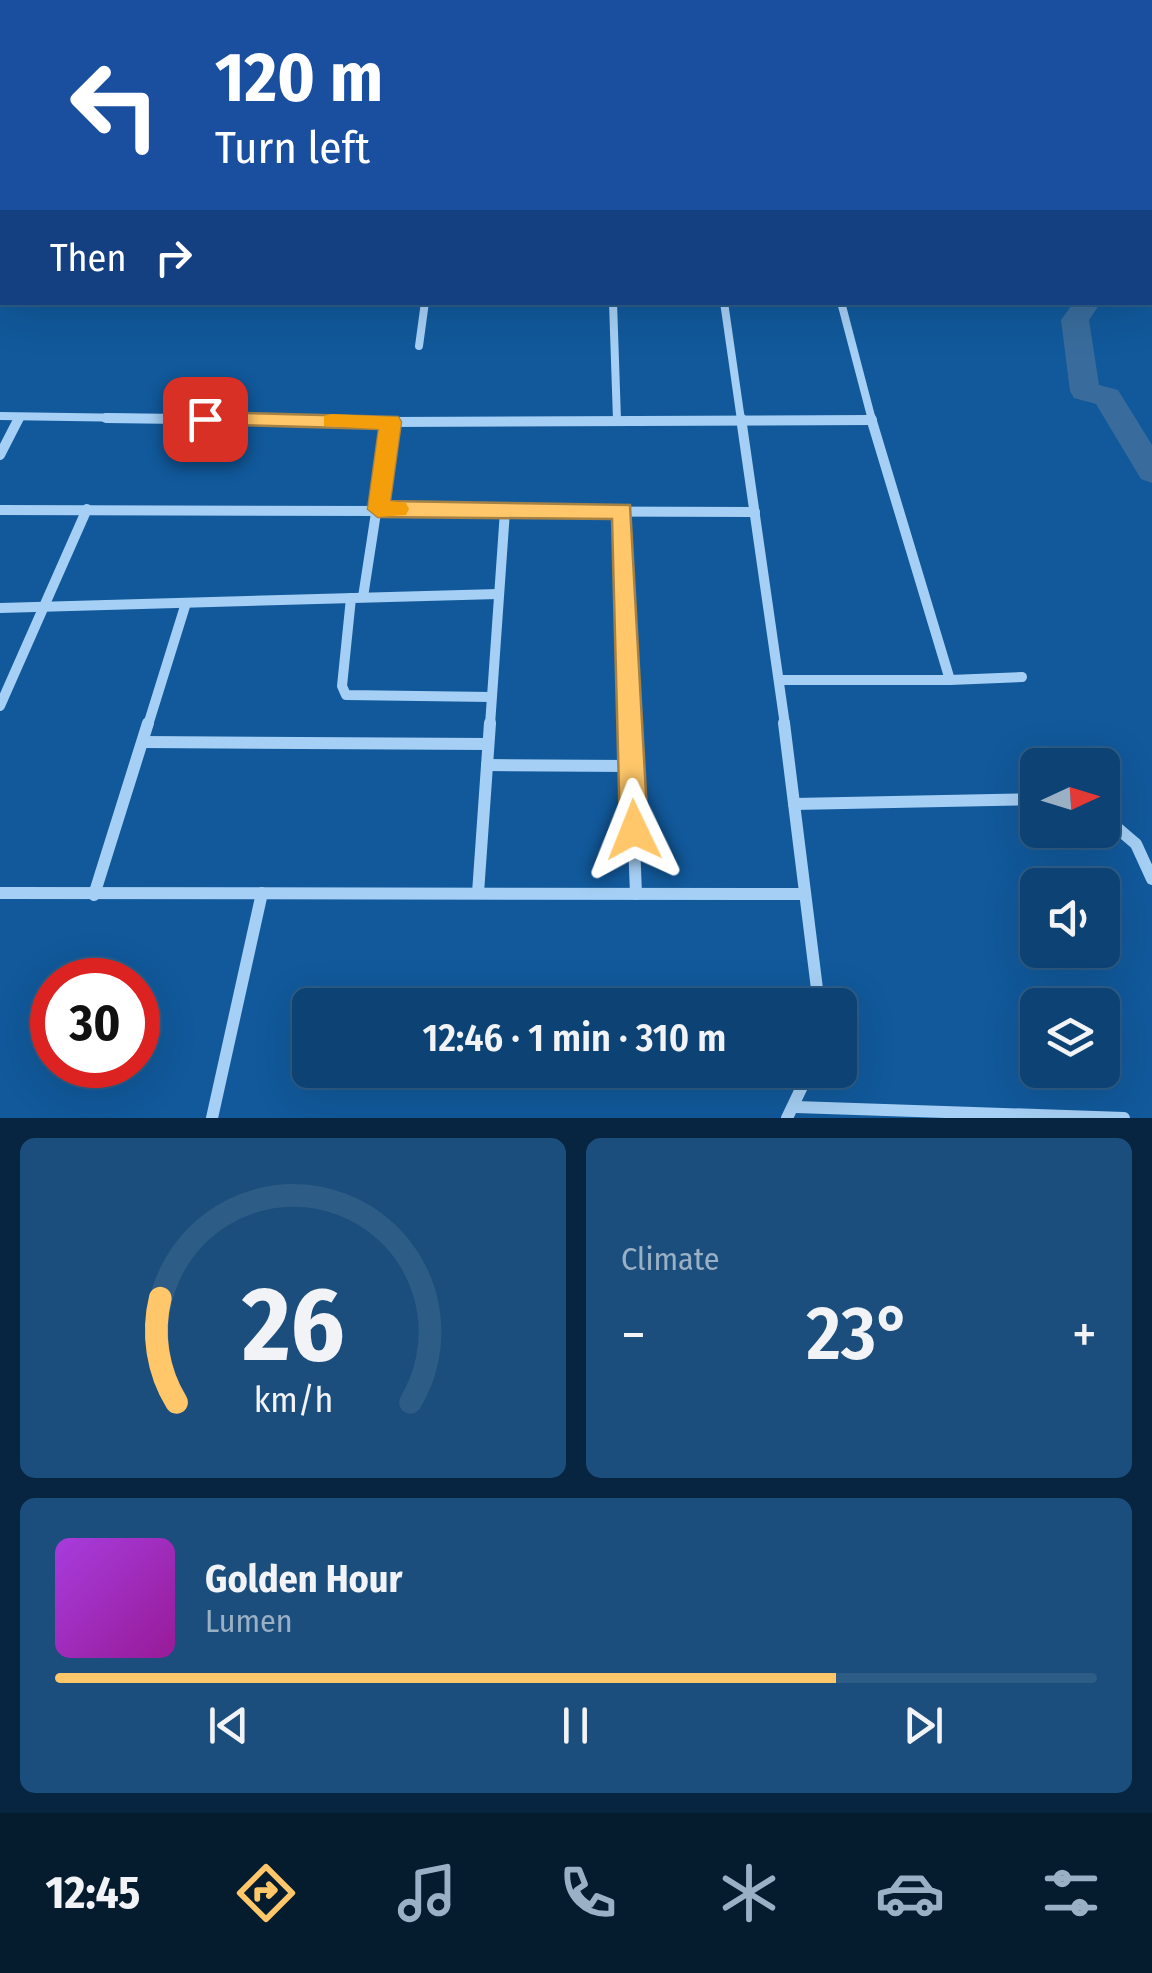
<!DOCTYPE html>
<meta charset="utf-8">
<style>
:root{--surface:#0d4374;--page:#1b4e7c;--text:#f1f3f6;--muted:#9ab0c5;--line:#2d5c86;--accent:#ffc769}
body{margin:0;font-family:"Fira Sans Condensed",sans-serif;background:var(--page);color:var(--text);height:100vh;display:flex;flex-direction:column;font-size:38px;white-space:nowrap}
*{box-sizing:border-box;margin:0}
p{font-size:32px;color:var(--muted)}
.icon{flex:none;width:55px;height:55px;fill:none;stroke:currentColor;stroke-width:2;stroke-linecap:round;stroke-linejoin:round}
.map{position:relative;height:1118px;overflow:hidden}
.details{display:flex;flex-direction:column;gap:20px;padding:20px;background:#072540;flex:1}
.details>*{flex:none}
.hud{position:absolute;left:0px;top:0px;width:1152px;height:305px;box-shadow:0 10px 40px #0002,0 0 0 2px var(--line);background:#1a4fa0;color:#fff;overflow:hidden}
.needle{width:65px;rotate:86deg}
.tools{position:absolute;left:1020px;top:748px;display:grid;gap:20px}
.tools a{display:grid;place-items:center;width:100px;height:100px;border-radius:15px;background:var(--surface);box-shadow:0 10px 40px #0002,0 0 0 2px var(--line);font-size:50px}
.speed{position:absolute;left:30px;top:958px;display:flex;gap:20px;font-size:50px;font-weight:700;text-align:center}
.speed>*{display:grid;place-content:center;width:130px;height:130px;border-radius:50%;background:var(--surface);box-shadow:0 10px 40px #0002,0 0 0 2px var(--line);line-height:1}
.speed .limit{border:15px solid #d22;background:#fff;color:#111}
.pin{position:absolute;display:grid;place-items:center;width:85px;height:85px;color:#fff;margin:-42px;border-radius:20px;box-shadow:0 5px 15px #0006}
.me{position:absolute;width:110px;margin:-55px;rotate:358deg;stroke-linejoin:round;filter:drop-shadow(0 0 8px #0008)}
.turn{display:flex;align-items:center;gap:35px;height:210px;padding:0 50px;font-size:45px}
.turn .icon{width:130px;height:130px;stroke-width:2.5}
.turn b{display:block;font-size:70px;line-height:85px}
.then{display:flex;align-items:center;height:95px;padding:0 50px;background:#0003;gap:20px;font-size:38px}
.big{font-size:75px;font-weight:600;line-height:1.1}
.details .card{flex:1;display:flex;flex-direction:column;justify-content:center;gap:15px;min-width:0;padding:0 35px;border-radius:15px;background:var(--page)}
.details .dial{align-items:center;gap:0}
.dial svg{height:260px;overflow:visible;fill:none;stroke:var(--line);stroke-width:7;stroke-linecap:round;text-anchor:middle}
.dial text{fill:var(--text);stroke:none}
.song{display:flex;align-items:center;gap:30px}
.cover{width:120px;height:120px;border-radius:15px;background:linear-gradient(135deg,hsl(280 70% 55%),hsl(300 70% 35%))}
.played{height:10px;border-radius:5px;background:linear-gradient(90deg,var(--accent) 75%,var(--line) 75%)}
.keys{display:flex;justify-content:space-around;direction:ltr}
.heat{display:flex;justify-content:space-between;align-items:center;font-size:55px;direction:ltr}
.details .tiles{flex:1;display:grid;gap:20px;grid-template-columns:1fr 1fr}
.card:last-child{grid-column:span 2}
.trip{position:absolute;left:292px;top:988px;width:565px;height:100px;border-radius:15px;background:var(--surface);box-shadow:0 10px 40px #0002,0 0 0 2px var(--line);font-weight:600;line-height:100px;text-align:center}
.menu{display:flex;height:160px;justify-content:space-around;align-items:center;background:#051b2e;color:var(--muted)}
.menu .icon{width:70px;height:70px}
.menu .current{color:var(--accent)}
.menu b{font-size:45px;color:var(--text)}
.map>svg:first-child{display:block}
</style>
<div class="map">
<svg width="1152" height="1118" viewBox="0 0 1152 1118">
<rect width="100%" height="100%" fill="#11599b"/>
<g fill="none" stroke-linecap="round" stroke-linejoin="round">
<g fill="#396c9c" fill-rule="evenodd">
<rect x="1150" y="46" width="2" height="15"/>
<rect x="1150" y="180" width="2" height="14"/>
<polygon points="1150,224 1152,225 1152,241 1150,240"/>
<rect x="1150" y="283" width="2" height="16"/>
<polygon points="1074,302 1101,302 1089,320 1099,385 1118,390 1152,445 1152,483 1141,479 1096,404 1074,398 1070,391 1061,320"/>
</g>
<polyline stroke="#a5cff4" stroke-width="6" points="780,1 935,0"/>
<g stroke="#a5cff4" stroke-width="8">
<polyline points="613,302 617,420"/>
<polyline points="724,302 741,420"/>
<polyline points="841,302 872,420"/>
<polyline points="419,346 425,302"/>
<polyline points="0,416 268,420"/>
<polyline points="842,420 872,420"/>
</g>
<g stroke="#a5cff4" stroke-width="10">
<polyline points="106,418 390,422 872,420"/>
<polyline points="741,418 785,725"/>
<polyline points="0,455 19,418"/>
<polyline points="0,510 755,512"/>
<polyline points="622,511 630,725"/>
<polyline points="363,597 390,422"/>
<polyline points="351,598 342,686 346,695 491,697"/>
<polyline points="0,608 498,594"/>
<polyline points="779,680 950,680 871,418"/>
<polyline points="950,680 1022,677"/>
<polyline points="0,706 87,509"/>
<polyline points="148,725 186,603"/>
<polyline points="490,725 505,511"/>
</g>
<g stroke="#a5cff4" stroke-width="12">
<polyline points="784,723 819,1005"/>
<polyline points="143,742 488,744"/>
<polyline points="487,765 631,766 629,723"/>
<polyline points="631,766 636,894"/>
<polyline points="794,804 1038,799"/>
<polyline points="1102,815 1136,844 1152,879"/>
<polyline points="0,893 804,894"/>
<polyline points="478,893 490,723"/>
<polyline points="94,895 148,723"/>
<polyline points="796,1107 1124,1118"/>
<polyline points="212,1118 262,893"/>
<polyline points="787,1118 810,1070"/>
</g>
<polygon fill="#f3f8ff" fill-rule="evenodd" points="15,0 2,5 0,3 1,0"/>
</g>
<polygon fill="#ffc769" stroke="#a68144" stroke-width="2.5" points="205,412 398,417 401,422 390,501 630,505 648,830 644,839 634,843 624,839 620,830 612,519 378,517 368,509 379,429 198,424 195,419"/>
<polygon fill="#f59e0b" points="331,414 398,417 401,422 390,501 406,503 409,509 406,515 378,517 368,509 379,429 324,426 324,416"/>
</svg>
<div class="tools">
<a><svg class="needle" viewBox="-14 -14 28 28"><path d="M0-13l5 13h-10z" fill="#e53935"/><path d="M0 13l5-13h-10z" fill="#9ab0c5"/></svg></a>
<a><svg class="icon" aria-label="sound" viewBox="0 0 24 24"><path d="M4 9h4l5-4v14l-5-4H4zM17 9q2 3 0 6"/></svg></a>
<a><svg class="icon" aria-label="layers" viewBox="0 0 24 24"><path d="M12 4l9 5-9 5-9-5zM3 14l9 5 9-5"/></svg></a>
</div>
<div class="speed"><div class="limit">30</div></div>
<div class="pin" style="left:205px;top:419px;background:#d93025"><svg class="icon" aria-label="arrive" viewBox="0 0 24 24"><path d="M6 21V4h12l-3 4 3 4H6"/></svg></div>
<svg class="me" style="left:634px;top:830px" viewBox="-20 -20 40 40"><path d="M0-17L14 15 0 8-14 15z" fill="#ffc769" stroke="#fff" stroke-width="4"/></svg>
<div class="trip">12:46 · 1 min · 310 m</div>
<div class="hud">
<div class="turn"><svg class="icon" aria-label="left" viewBox="0 0 24 24"><path d="M17 20v-9H6M10 6l-5 5 5 5"/></svg><div><b>120 m</b>Turn left</div></div>
<div class="then">Then<svg class="icon" aria-label="right" viewBox="0 0 24 24"><path d="M7 20v-9h11M14 6l5 5-5 5"/></svg></div>
</div>
</div>
<section class="details">
<div class="tiles">
<div class="card dial"><svg viewBox="0 0 100 80">
<path d="M14 69A42 42 0 1 1 86 69"/>
<path d="M14 69A42 42 0 0 1 9 37" stroke="#ffc769"/>
<text x="50" y="56" font-size="32" font-weight="700">26</text>
<text x="50" y="72" font-size="11">km/h</text>
</svg></div>
<div class="card"><p>Climate</p>
<div class="heat"><a>−</a><b class="big">23°</b><a>+</a></div>
</div>
<div class="card">
<div class="song"><i class="cover"></i><div><b>Golden Hour</b><p>Lumen</p></div></div>
<div class="played"></div>
<div class="keys"><svg class="icon" aria-label="previous" viewBox="0 0 24 24"><path d="M18 5L8 12l10 7zM5 5v14"/></svg><svg class="icon" aria-label="pause" viewBox="0 0 24 24"><path d="M8 5v14M16 5v14"/></svg><svg class="icon" aria-label="next" viewBox="0 0 24 24"><path d="M6 5l10 7-10 7zM19 5v14"/></svg></div>
</div>
</div>
</section>
<nav class="menu">
<b>12:45</b>
<svg class="icon current" aria-label="directions" viewBox="0 0 24 24"><path d="M12 3l9 9-9 9-9-9zM9 14v-3h6M13 9l2 2-2 2"/></svg>
<svg class="icon" aria-label="music" viewBox="0 0 24 24"><path d="M9 18V5l10-2v13"/><circle cx="6" cy="18" r="3"/><circle cx="16" cy="16" r="3"/></svg>
<svg class="icon" aria-label="phone" viewBox="0 0 24 24"><path d="M5 4h4l2 5-3 2q2 4 5 5l2-3 5 2v4C11 20 4 13 5 4z"/></svg>
<svg class="icon" aria-label="climate" viewBox="0 0 24 24"><path d="M12 3v18M4 7l16 10M4 17L20 7"/></svg>
<svg class="icon" aria-label="car" viewBox="0 0 24 24"><path d="M5 17H2v-5l4-1 3-4h7l3 4 3 1v5h-3M9 17h6M6 11h13"/><circle cx="7" cy="17" r="2"/><circle cx="17" cy="17" r="2"/></svg>
<svg class="icon" aria-label="filters" viewBox="0 0 24 24"><path d="M4 7h16M4 17h16"/><circle cx="9" cy="7" r="2"/><circle cx="15" cy="17" r="2"/></svg>
</nav>
